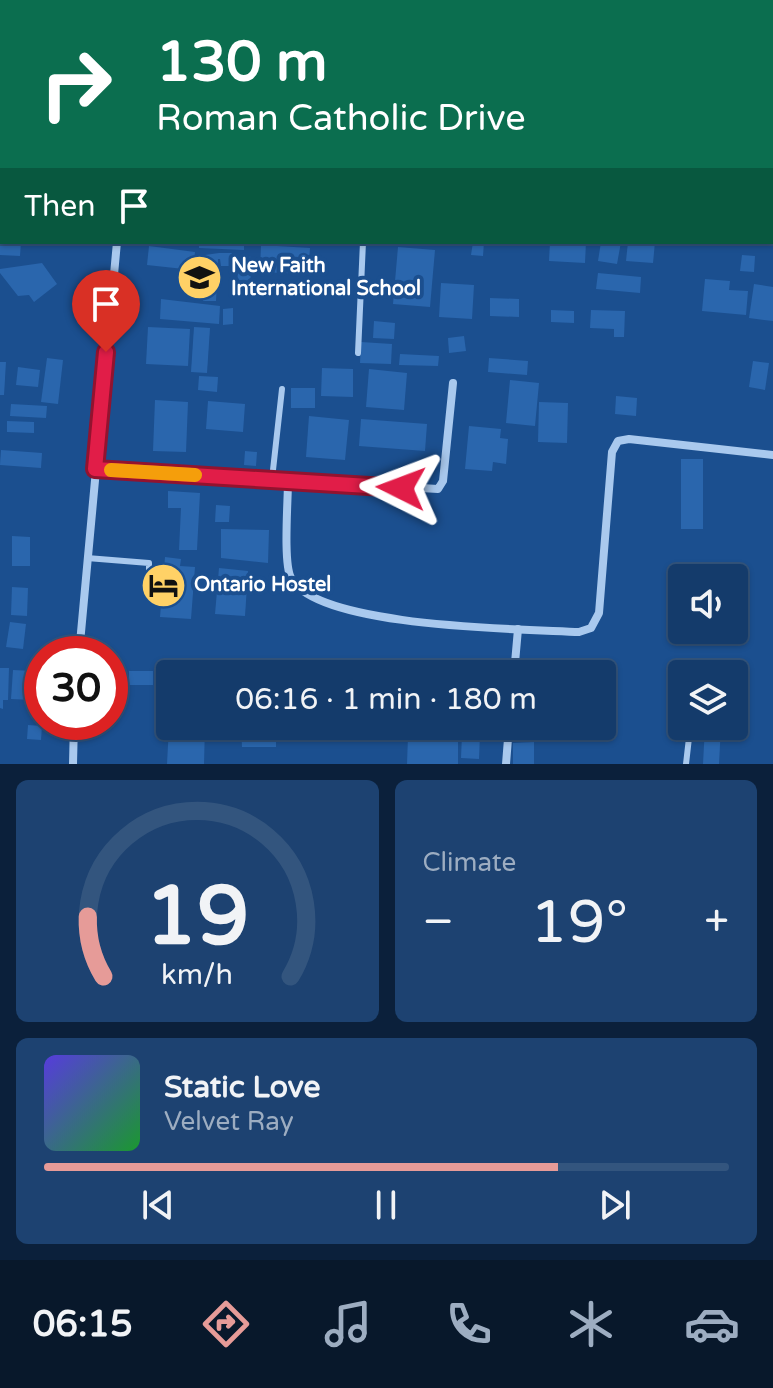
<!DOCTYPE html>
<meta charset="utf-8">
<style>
:root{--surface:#143b6b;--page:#1d4271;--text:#f1f3f6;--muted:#9dadc1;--line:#33557e;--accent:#e69b98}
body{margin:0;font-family:"Varela Round",sans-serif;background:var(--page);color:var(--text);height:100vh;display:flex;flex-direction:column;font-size:30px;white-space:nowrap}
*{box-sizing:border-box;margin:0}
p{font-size:26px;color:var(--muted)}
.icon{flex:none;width:44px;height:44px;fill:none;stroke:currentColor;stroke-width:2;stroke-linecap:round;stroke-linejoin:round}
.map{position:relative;height:764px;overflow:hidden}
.details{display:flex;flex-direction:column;gap:16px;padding:16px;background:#0b203b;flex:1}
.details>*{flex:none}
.hud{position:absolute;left:0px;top:0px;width:774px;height:244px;box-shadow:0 2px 6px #0004,0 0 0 2px var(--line);background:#0b6e4f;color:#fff;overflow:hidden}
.tools{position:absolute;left:668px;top:564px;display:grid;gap:16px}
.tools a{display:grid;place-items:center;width:80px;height:80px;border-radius:8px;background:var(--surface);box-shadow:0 2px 6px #0004,0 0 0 2px var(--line);font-size:40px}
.speed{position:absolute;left:24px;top:636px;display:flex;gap:16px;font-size:40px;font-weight:700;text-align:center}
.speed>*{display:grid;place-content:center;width:104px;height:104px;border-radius:50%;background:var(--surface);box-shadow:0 2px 6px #0004,0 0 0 2px var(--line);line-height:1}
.speed .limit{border:12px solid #d22;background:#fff;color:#111}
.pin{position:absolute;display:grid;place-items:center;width:68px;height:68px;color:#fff;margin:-82px -34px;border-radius:50% 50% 50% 0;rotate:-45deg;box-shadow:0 0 8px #0007}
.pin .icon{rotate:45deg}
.me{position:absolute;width:88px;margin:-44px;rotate:273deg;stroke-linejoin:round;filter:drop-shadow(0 0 6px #0008)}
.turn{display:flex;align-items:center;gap:28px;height:168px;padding:0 24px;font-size:36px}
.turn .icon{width:104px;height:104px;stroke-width:2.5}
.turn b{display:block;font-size:56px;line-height:68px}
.then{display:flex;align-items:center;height:76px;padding:0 24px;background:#0003;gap:16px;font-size:30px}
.big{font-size:60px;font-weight:600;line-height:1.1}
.details .card{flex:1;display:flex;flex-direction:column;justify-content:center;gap:12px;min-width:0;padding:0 28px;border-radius:12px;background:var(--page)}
.details .dial{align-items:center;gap:0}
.dial svg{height:208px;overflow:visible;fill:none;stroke:var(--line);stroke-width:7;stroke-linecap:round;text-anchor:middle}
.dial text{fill:var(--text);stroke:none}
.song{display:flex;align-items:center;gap:24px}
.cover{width:96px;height:96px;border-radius:12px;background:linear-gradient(135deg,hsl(250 70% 55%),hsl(130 70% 35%))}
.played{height:8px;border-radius:4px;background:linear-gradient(90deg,var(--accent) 75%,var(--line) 75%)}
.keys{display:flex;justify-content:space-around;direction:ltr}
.heat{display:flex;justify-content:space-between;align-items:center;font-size:44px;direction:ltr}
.details .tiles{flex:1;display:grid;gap:16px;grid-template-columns:1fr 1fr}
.card:last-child{grid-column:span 2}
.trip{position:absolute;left:156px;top:660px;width:460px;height:80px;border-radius:8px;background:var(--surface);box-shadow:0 2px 6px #0004,0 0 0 2px var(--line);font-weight:600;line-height:80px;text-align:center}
.tab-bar{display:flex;height:128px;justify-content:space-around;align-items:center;background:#08182b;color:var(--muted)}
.tab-bar .icon{width:56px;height:56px}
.tab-bar .selected{color:var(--accent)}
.tab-bar b{font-size:36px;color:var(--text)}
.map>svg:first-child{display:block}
</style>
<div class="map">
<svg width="773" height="764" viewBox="0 0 773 764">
<rect width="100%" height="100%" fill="#1b4f8f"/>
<g fill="#2a66ad">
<polygon points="0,242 21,242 20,256 0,255"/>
<polygon points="199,242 244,242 244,250 199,248"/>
<polygon points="473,242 484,242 483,256 471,255"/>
<polygon points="550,242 586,242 585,263 549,261"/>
<polygon points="601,242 621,242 617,264 598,261"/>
<polygon points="628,242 655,242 653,263 626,261"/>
<polygon points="261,245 310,248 308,274 260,272"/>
<polygon points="149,246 195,252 193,270 147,265"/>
<polygon points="398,247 435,250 430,307 393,304"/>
<polygon points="219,253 232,253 232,266 221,266 220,259 218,259 216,301 203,301 204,283 210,283 210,270 204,270 205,255"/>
<polygon points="742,255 755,256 754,272 740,271"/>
<polygon points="239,256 252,257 250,285 237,285"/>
<polygon points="42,263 57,284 34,302 29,295 18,296 0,273 0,269"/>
<polygon points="598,273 641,277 640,293 596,289"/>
<polygon points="705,279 730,281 729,290 748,291 746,315 702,311"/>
<polygon points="441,283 474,285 472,319 439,317"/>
<polygon points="754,284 773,287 773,321 749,318"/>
<polygon points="490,298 519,299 519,317 490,316"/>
<polygon points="161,299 220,306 219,324 160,319"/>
<polygon points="233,308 233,324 223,325 223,309"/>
<polygon points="551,310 574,311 574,323 551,322"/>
<polygon points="591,310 625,311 624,337 614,337 614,329 590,328"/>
<polygon points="374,321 395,323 394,339 373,338"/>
<polygon points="148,327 190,329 188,366 146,364"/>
<polygon points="194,327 210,328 207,373 191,372"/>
<polygon points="464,336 466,351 449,353 448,338"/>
<polygon points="361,342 392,344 391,364 360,363"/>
<polygon points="400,354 439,356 438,366 399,365"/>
<polygon points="47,358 63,360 58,404 41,402"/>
<polygon points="489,358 528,361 527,375 488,372"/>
<polygon points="753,361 769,363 765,390 749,387"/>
<polygon points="0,362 6,362 4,395 0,395"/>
<polygon points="18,367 40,370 38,387 16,385"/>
<polygon points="322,368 353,369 353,397 321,396"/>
<polygon points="369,369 407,373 404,410 366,407"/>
<polygon points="199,376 218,377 217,392 198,390"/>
<polygon points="510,380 539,383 535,426 506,423"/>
<rect x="291" y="388" width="24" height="20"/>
<polygon points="616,396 637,398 636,416 615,414"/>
<polygon points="155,400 188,402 186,452 153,451"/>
<polygon points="208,401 245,404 243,432 206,429"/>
<polygon points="539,402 568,403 567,443 538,442"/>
<polygon points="11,404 47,406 46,418 10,416"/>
<polygon points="309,416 349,420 345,460 306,457"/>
<polygon points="361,419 427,424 425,451 359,446"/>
<polygon points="7,421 34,422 34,433 7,432"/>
<polygon points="469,426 501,429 500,438 508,439 506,464 493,462 492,471 465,469"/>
<polygon points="1,450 42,453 41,468 0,465"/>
<polygon points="245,451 257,452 256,466 244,465"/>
<rect x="681" y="459" width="22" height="70"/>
<polygon points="168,491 200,493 197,550 179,550 181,508 168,508"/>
<polygon points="216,505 230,506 229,522 215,522"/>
<polygon points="221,529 269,530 268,563 221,558"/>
<polygon points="12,536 30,537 30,566 12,566"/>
<polygon points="165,557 181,559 180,566 195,567 191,619 160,617"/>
<polygon points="219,568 248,571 245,616 215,614"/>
<polygon points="12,587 28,588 27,616 11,615"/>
<polygon points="10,622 26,624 23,649 6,647"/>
<polygon points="260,659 297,660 296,674 259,674"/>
<polygon points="558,665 558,672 578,670 578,674 540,674 539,666"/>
<polygon points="0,668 9,668 8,700 3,700 3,709 0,708"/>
<polygon points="13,670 33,671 32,700 11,699"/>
<rect x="129" y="671" width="24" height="14"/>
<polygon points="28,725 42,726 41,740 27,739"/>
<polygon points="169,726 205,726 204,764 167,764"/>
<polygon points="241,726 276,726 276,747 242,747"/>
<polygon points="705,726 721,726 719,764 703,764"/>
<polygon points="558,728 574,729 574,740 557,739"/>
<polygon points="462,734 480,735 479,759 461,758"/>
<polygon points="408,736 458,737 458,764 407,764"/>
<polygon points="534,742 534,764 513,764 513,743"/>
</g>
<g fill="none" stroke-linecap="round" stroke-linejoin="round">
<g stroke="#a9c9ee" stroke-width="6">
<polyline points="358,353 363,242"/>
<polyline points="272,479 282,389"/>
<polyline points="87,558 149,563 149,587"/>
<polyline points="686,764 690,729"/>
</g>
<g stroke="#a9c9ee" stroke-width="8">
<polyline points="303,0 321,2"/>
<polyline points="147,2 147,0"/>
<polyline points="772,30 773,30"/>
<polyline points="772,212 773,212"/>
<polyline points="95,469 438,489 443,481 453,383"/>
<path d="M288,481C288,501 283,563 291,578C317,628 524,629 579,632L591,628L599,613L612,452L618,441L629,439L773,455"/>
<polyline points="79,654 117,242"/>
<polyline points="514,674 518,629"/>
<polyline points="73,764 74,722"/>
<polyline points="506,764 509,726"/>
</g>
</g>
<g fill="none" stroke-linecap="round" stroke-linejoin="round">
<defs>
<polyline id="route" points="106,352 95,469 401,488"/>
</defs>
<use href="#route" stroke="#92132f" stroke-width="20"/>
<use href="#route" stroke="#e11d48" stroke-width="14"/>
<polyline stroke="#f59e0b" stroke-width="14" points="111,470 195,475"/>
</g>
<defs>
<symbol id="school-disc" viewBox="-11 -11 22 22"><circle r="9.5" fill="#ffd166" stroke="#1b4f8f"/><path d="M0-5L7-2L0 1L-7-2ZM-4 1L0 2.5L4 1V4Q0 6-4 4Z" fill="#111"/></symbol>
<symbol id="hotel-disc" viewBox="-11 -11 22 22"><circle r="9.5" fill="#ffd166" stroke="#1b4f8f"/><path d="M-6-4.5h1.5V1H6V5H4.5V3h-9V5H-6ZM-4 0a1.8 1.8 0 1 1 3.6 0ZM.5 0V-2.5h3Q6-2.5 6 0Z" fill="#111"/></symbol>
</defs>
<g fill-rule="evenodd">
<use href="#school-disc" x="174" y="252" width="51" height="51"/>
<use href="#hotel-disc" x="138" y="560" width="51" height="51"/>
</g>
<g text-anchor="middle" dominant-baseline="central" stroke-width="8" stroke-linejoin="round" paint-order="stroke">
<g font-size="20" font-weight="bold" fill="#fff" stroke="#1b4f8f" text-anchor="start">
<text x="231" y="266">New Faith<tspan x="231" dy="23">International School</tspan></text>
<text x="194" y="585">Ontario Hostel</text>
</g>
</g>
</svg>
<div class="tools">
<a><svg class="icon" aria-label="sound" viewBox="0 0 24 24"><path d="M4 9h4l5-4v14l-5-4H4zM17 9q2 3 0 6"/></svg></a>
<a><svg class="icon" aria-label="layers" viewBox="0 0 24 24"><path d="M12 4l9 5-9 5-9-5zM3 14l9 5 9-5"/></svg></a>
</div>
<div class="speed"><div class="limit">30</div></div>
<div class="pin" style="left:106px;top:352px;background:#d93025"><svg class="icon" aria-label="arrive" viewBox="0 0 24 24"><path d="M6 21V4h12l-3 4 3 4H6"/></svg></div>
<svg class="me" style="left:401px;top:488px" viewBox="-20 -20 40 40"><path d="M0-17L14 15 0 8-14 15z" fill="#e11d48" stroke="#fff" stroke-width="4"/></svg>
<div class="trip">06:16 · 1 min · 180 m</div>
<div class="hud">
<div class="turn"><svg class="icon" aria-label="right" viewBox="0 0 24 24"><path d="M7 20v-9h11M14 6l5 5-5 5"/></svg><div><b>130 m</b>Roman Catholic Drive</div></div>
<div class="then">Then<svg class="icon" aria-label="arrive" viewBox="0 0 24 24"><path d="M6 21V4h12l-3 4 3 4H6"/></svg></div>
</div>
</div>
<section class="details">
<div class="tiles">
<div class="card dial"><svg viewBox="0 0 100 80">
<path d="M14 69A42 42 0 1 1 86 69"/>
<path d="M14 69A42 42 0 0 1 8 46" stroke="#e69b98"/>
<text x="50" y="56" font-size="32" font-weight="700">19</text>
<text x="50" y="72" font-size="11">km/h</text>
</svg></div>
<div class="card"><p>Climate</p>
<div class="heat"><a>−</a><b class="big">19°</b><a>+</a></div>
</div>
<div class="card">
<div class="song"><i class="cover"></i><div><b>Static Love</b><p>Velvet Ray</p></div></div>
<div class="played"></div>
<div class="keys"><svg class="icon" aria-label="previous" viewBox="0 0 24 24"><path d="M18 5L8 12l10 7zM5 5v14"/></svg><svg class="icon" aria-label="pause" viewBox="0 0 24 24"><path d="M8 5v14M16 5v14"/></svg><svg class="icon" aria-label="next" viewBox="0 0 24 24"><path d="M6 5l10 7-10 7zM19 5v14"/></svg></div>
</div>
</div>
</section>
<nav class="tab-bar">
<b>06:15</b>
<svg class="icon selected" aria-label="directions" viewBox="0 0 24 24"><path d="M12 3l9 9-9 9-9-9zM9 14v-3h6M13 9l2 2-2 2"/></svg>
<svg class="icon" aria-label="music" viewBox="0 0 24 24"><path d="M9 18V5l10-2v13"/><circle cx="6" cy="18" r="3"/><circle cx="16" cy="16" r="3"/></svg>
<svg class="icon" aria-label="phone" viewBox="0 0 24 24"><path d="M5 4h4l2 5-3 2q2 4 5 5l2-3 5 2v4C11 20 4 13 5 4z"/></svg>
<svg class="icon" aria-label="climate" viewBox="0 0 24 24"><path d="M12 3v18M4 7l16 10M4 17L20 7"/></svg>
<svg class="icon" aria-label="car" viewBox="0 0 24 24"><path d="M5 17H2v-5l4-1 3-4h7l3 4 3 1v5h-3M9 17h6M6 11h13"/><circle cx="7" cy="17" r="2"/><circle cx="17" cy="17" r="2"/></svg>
</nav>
